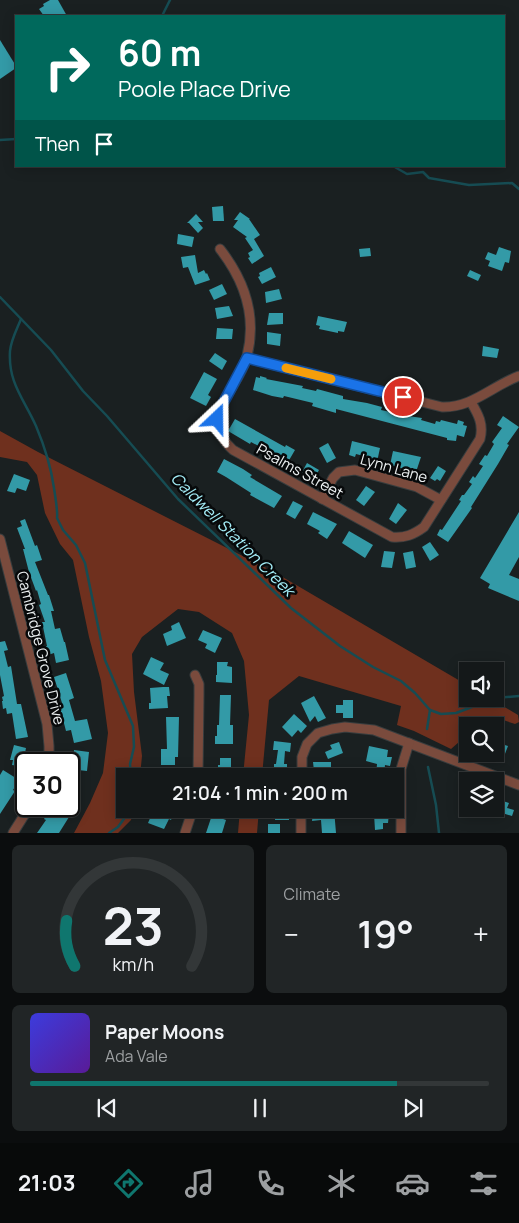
<!DOCTYPE html>
<meta charset="utf-8">
<style>
:root{--surface:#141819;--page:#212526;--text:#f1f3f6;--muted:#9da0a2;--line:#333738;--accent:#0f766e}
body{margin:0;font-family:Manrope,sans-serif;background:var(--page);color:var(--text);height:100vh;display:flex;flex-direction:column;font-size:19px;white-space:nowrap}
*{box-sizing:border-box;margin:0}
p{font-size:16px;color:var(--muted)}
.icon{flex:none;width:28px;height:28px;fill:none;stroke:currentColor;stroke-width:2;stroke-linecap:round;stroke-linejoin:round}
.map{position:relative;height:833px;overflow:hidden}
.side{display:flex;flex-direction:column;gap:12px;padding:12px;background:#0b0d0e;flex:1}
.side>*{flex:none}
.top-card{position:absolute;left:15px;top:15px;width:490px;height:152px;border-radius:0px;box-shadow:0 2px 12px #0003,0 0 0 1px var(--line);background:#00695c;color:#fff;overflow:hidden}
.fabs{position:absolute;left:459px;top:662px;display:grid;gap:10px}
.fabs a{display:grid;place-items:center;width:45px;height:45px;border-radius:0px;background:var(--surface);box-shadow:0 2px 12px #0003,0 0 0 1px var(--line);font-size:25px}
.speed{position:absolute;left:15px;top:752px;display:flex;gap:10px;font-size:25px;font-weight:700;text-align:center}
.speed>*{display:grid;place-content:center;width:65px;height:65px;border-radius:50%;background:var(--surface);box-shadow:0 2px 12px #0003,0 0 0 1px var(--line);line-height:1}
.speed .limit{border:2px solid #111;border-radius:8px;background:#fff;color:#111}
.pin{position:absolute;display:grid;place-items:center;width:42px;height:42px;color:#fff;margin:-21px;border:2px solid #fff;border-radius:50%;box-shadow:0 1px 5px #0007}
.me{position:absolute;width:55px;margin:-28px;rotate:23deg;stroke-linejoin:round;filter:drop-shadow(0 0 4px #0008)}
.turn{display:flex;align-items:center;gap:18px;height:105px;padding:0 20px;font-size:22px}
.turn .icon{width:65px;height:65px;stroke-width:2.5}
.turn b{display:block;font-size:35px;line-height:42px}
.then{display:flex;align-items:center;height:48px;padding:0 20px;background:#0003;gap:10px;font-size:19px}
.big{font-size:38px;font-weight:600;line-height:1.1}
.side .tile{flex:1;display:flex;flex-direction:column;justify-content:center;gap:8px;min-width:0;padding:0 18px;border-radius:8px;background:var(--page)}
.side .dial{align-items:center;gap:0}
.dial svg{height:130px;overflow:visible;fill:none;stroke:var(--line);stroke-width:7;stroke-linecap:round;text-anchor:middle}
.dial text{fill:var(--text);stroke:none}
.song{display:flex;align-items:center;gap:15px}
.cover{width:60px;height:60px;border-radius:8px;background:linear-gradient(135deg,hsl(240 70% 55%),hsl(270 70% 35%))}
.played{height:5px;border-radius:2px;background:linear-gradient(90deg,var(--accent) 80%,var(--line) 80%)}
.keys{display:flex;justify-content:space-around;direction:ltr}
.heat{display:flex;justify-content:space-between;align-items:center;font-size:28px;direction:ltr}
.side .tiles{flex:1;display:grid;gap:12px;grid-template-columns:1fr 1fr}
.tile:last-child{grid-column:span 2}
.trip{position:absolute;left:116px;top:768px;width:288px;height:50px;border-radius:0px;background:var(--surface);box-shadow:0 2px 12px #0003,0 0 0 1px var(--line);font-weight:600;line-height:50px;text-align:center}
.dock{display:flex;height:80px;justify-content:space-around;align-items:center;background:#080a0a;color:var(--muted)}
.dock .icon{width:35px;height:35px}
.dock .on{color:var(--accent)}
.dock b{font-size:22px;color:var(--text)}
.map>svg:first-child{display:block}
</style>
<div class="map">
<svg width="519" height="833" viewBox="0 0 519 833">
<rect width="100%" height="100%" fill="#1a2021"/>
<g fill="#6f301e">
<polygon points="0,431 38,452 274,572 467,685 468,699 491,699 518,715 519,722 515,724 500,719 482,726 468,726 467,735 451,749 414,731 397,725 401,706 299,676 269,700 262,776 243,776 249,715 244,661 232,633 199,612 178,609 142,637 132,654 134,692 142,756 140,776 125,776 125,809 134,809 131,820 118,833 74,833 90,803 103,773 108,733 101,681 89,637 73,560 60,544 45,513 37,475 27,462 0,457"/>
<polygon points="240,809 259,809 257,833 238,833"/>
</g>
<g fill="none" stroke-linecap="round" stroke-linejoin="round">
<g stroke="#164c53" stroke-width="2.5">
<polyline points="162,16 170,0"/>
<polyline points="0,140 16,139"/>
<polyline points="393,166 407,174 423,172 429,178 469,185 512,183 519,189"/>
<polyline points="0,297 51,350 83,391 107,416 178,499 291,608 340,646 373,667 401,681 415,693 430,710 441,714 456,713 493,699"/>
<path d="M21,319C17,329 11,340 10,351C8,383 24,399 36,426C44,445 51,467 54,488C55,495 58,512 57,518L63,530L76,545L85,563L105,660L133,726L134,747L130,764L131,776"/>
<polyline points="495,698 519,696"/>
<polyline points="427,729 430,710"/>
<polyline points="428,767 436,805 439,833"/>
<polyline points="109,833 118,827 131,809"/>
</g>
</g>
<g fill="#339aa7">
<polygon points="50,0 58,0 67,16 44,16 39,9 44,6 43,4"/>
<polygon points="0,40 16,66 16,68 0,79"/>
<polygon points="223,206 224,221 213,221 212,207"/>
<polygon points="240,212 250,219 249,219 260,235 254,239 264,256 252,264 248,258 250,257 248,253 253,250 245,238 247,237 233,227 238,220 234,220"/>
<polygon points="196,214 203,222 198,222 203,228 198,233 189,223 187,223"/>
<polygon points="178,234 194,237 192,247 177,244"/>
<polygon points="499,247 511,251 509,263 505,262 502,271 488,266 490,261 485,259 488,252 496,255"/>
<polygon points="370,248 371,256 360,257 359,249"/>
<polygon points="195,255 198,273 204,270 206,274 207,273 210,280 195,285 188,267 183,268 181,257"/>
<polygon points="271,267 276,277 262,284 258,277 260,276 259,273"/>
<polygon points="470,270 481,275 478,281 467,276"/>
<polygon points="222,284 227,294 214,300 209,290"/>
<polygon points="279,289 282,299 266,303 265,292"/>
<polygon points="229,306 233,316 217,319 215,308"/>
<polygon points="269,313 283,313 283,324 267,325"/>
<polygon points="318,316 347,322 344,332 338,331 338,333 319,329 320,326 316,325"/>
<polygon points="217,328 233,329 232,339 216,339"/>
<polygon points="267,332 281,334 280,346 267,344"/>
<polygon points="483,346 499,349 497,358 482,356"/>
<polygon points="215,353 227,361 222,370 209,361"/>
<polygon points="204,372 217,379 208,395 211,397 206,406 190,398"/>
<polygon points="260,376 267,378 266,379 303,386 302,388 316,391 317,389 343,396 343,399 367,403 382,407 381,410 395,413 395,411 402,412 401,415 422,418 421,420 435,424 436,421 440,422 441,420 457,424 458,420 464,422 463,425 467,426 464,437 457,435 456,441 447,440 447,438 336,409 336,413 312,406 313,403 284,396 283,398 272,396 253,390 256,377 260,378"/>
<polygon points="503,416 519,427 507,444 509,445 498,464 471,507 472,508 448,542 437,535 440,529 442,530 461,501 459,500 462,495 464,495 472,484 469,482 473,476 475,478 483,466 479,464 485,455 487,456 494,444 492,442 502,428 497,425"/>
<polygon points="235,419 285,447 286,445 295,450 288,462 269,454 263,451 264,449 251,442 250,444 228,431"/>
<polygon points="352,441 380,448 377,462 370,460 371,458 356,454 355,457 349,455"/>
<polygon points="328,443 336,458 327,463 319,448"/>
<polygon points="393,451 421,457 416,472 390,465"/>
<polygon points="224,459 243,469 252,475 250,477 282,496 274,508 250,495 251,493 226,477 217,472"/>
<polygon points="307,463 319,470 314,479 302,472"/>
<polygon points="438,466 446,471 440,481 437,479 435,481 430,478"/>
<polygon points="14,474 30,480 26,491 17,488 15,493 7,491"/>
<polygon points="366,486 375,492 364,506 356,500"/>
<polygon points="293,501 303,506 295,519 286,514"/>
<polygon points="398,503 407,510 396,524 389,519"/>
<polygon points="313,512 337,524 327,539 318,533 320,531 307,524"/>
<polygon points="519,512 519,557 509,575 519,579 519,601 488,588 490,584 480,578"/>
<polygon points="25,519 35,546 37,545 42,560 35,562 48,595 49,595 54,611 51,611 55,629 60,628 64,642 65,642 69,660 56,663 54,653 48,655 46,646 47,646 42,622 45,622 39,605 41,604 37,590 36,591 29,572 23,549 25,549 17,528 22,526 20,521"/>
<polygon points="349,531 373,545 365,558 342,543"/>
<polygon points="430,542 439,555 430,561 422,547"/>
<polygon points="384,551 395,552 392,568 381,567"/>
<polygon points="413,551 416,567 406,569 403,553"/>
<polygon points="179,622 186,638 167,646 163,634 172,630 171,626"/>
<polygon points="203,630 222,638 215,653 205,648 207,644 198,640"/>
<polygon points="5,641 8,650 4,651 8,667 11,666 17,704 21,704 28,737 16,739 12,713 7,714 6,708 3,709 2,701 3,701 2,697 4,696 0,675 0,642"/>
<polygon points="151,657 164,663 160,670 169,674 164,685 143,674"/>
<polygon points="217,662 228,662 227,666 232,667 232,683 216,682 216,675 217,675"/>
<polygon points="66,673 74,698 69,700 75,721 87,719 92,739 74,743 71,730 66,731 59,704 62,703 54,677"/>
<polygon points="163,687 169,687 170,696 167,696 168,708 149,709 149,703 151,703 150,688"/>
<polygon points="220,695 231,695 230,725 233,725 233,744 215,744 215,736 217,736 217,725 219,725"/>
<polygon points="314,696 326,718 318,722 315,716 310,722 301,703"/>
<polygon points="343,700 353,700 353,718 343,718 343,713 336,713 336,705 343,705"/>
<polygon points="294,714 307,726 301,733 298,730 292,737 282,727"/>
<polygon points="166,717 179,717 178,757 175,757 175,765 161,765 161,749 167,749"/>
<polygon points="274,741 291,743 290,752 285,751 284,764 287,764 287,773 284,773 284,776 275,776 275,773 274,773 274,764 276,764 278,750 273,750"/>
<polygon points="339,742 343,753 328,759 325,752 332,749 330,745"/>
<polygon points="495,742 508,746 503,759 494,756"/>
<polygon points="14,745 26,748 24,758 26,759 26,767 12,765 13,760 10,760"/>
<polygon points="369,746 388,750 387,757 392,757 390,766 385,765 384,776 376,776 377,764 366,761"/>
<polygon points="74,750 89,752 87,771 69,769 69,760 73,760"/>
<polygon points="220,758 231,758 231,776 218,776 218,765 220,765"/>
<polygon points="313,762 331,762 331,771 326,771 326,776 318,776 318,771 314,771"/>
<polygon points="3,770 19,780 13,790 15,791 0,814 0,775"/>
<polygon points="69,778 80,782 75,796 69,794"/>
<polygon points="500,800 509,803 507,808 514,810 512,816 496,811"/>
<polygon points="55,806 64,806 74,813 71,818 69,817 59,833 37,833 46,820 44,819 49,811 51,813"/>
<polygon points="154,809 166,809 174,812 171,820 169,819 164,829 148,823"/>
<polygon points="276,809 289,811 289,820 275,820"/>
<polygon points="324,809 334,809 336,833 322,833 321,820 312,821 313,813 321,813 321,810"/>
<polygon points="389,813 388,823 383,823 383,829 375,830 374,814"/>
<polygon points="212,815 226,820 222,833 206,833"/>
<rect x="268" y="824" width="12" height="9"/>
</g>
<g fill="none" stroke-linecap="round" stroke-linejoin="round">
<defs>
<g id="minor">
<path d="M220,249C245,281 257,316 247,356C239,391 195,416 233,450L392,537C405,538 413,535 424,527L480,439C484,424 478,414 471,402"/>
<path d="M247,358L442,407C472,408 492,386 519,376"/>
<polyline points="322,499 333,478 339,472 355,470 417,487 441,500"/>
<polyline points="0,539 47,724 49,746 49,764"/>
<polyline points="195,675 199,684 199,695 198,776"/>
<polyline points="302,776 302,757 307,744 318,733 332,729 345,727 374,730 519,785"/>
<polyline points="13,833 30,806"/>
<polyline points="185,833 193,809"/>
<polyline points="301,833 301,809"/>
<polyline points="401,833 401,769 409,743"/>
</g>
</defs>
<use href="#minor" stroke="#383d3e" stroke-width="11"/>
<use href="#minor" stroke="#7a4b3d" stroke-width="9"/>
</g>
<g fill="none" stroke-linecap="round" stroke-linejoin="round">
<defs>
<polyline id="route" points="217,419 219,411 247,358 403,397"/>
</defs>
<use href="#route" stroke="#114b97" stroke-width="12"/>
<use href="#route" stroke="#1a73e8" stroke-width="9"/>
<polyline stroke="#f59e0b" stroke-width="9" points="286,368 331,379"/>
</g>
<g text-anchor="middle" dominant-baseline="central" stroke-width="5" stroke-linejoin="round" paint-order="stroke">
<g font-size="15" fill="#edf1f2" stroke="#07090a">
<text transform="translate(394 468) rotate(16)">Lynn Lane</text>
<text transform="translate(300 471) rotate(29)">Psalms Street</text>
<text transform="translate(41 648) rotate(76)">Cambridge Grove Drive</text>
</g>
<g font-size="16" font-style="italic" fill="#a4eef8" stroke="#07090a">
<text transform="translate(233 534) rotate(45)">Caldwell Station Creek</text>
</g>
</g>
</svg>
<div class="fabs">
<a><svg class="icon" aria-label="sound" viewBox="0 0 24 24"><path d="M4 9h4l5-4v14l-5-4H4zM17 9q2 3 0 6"/></svg></a>
<a><svg class="icon" aria-label="search" viewBox="0 0 24 24"><circle cx="10" cy="10" r="6"/><path d="M15 15l6 6"/></svg></a>
<a><svg class="icon" aria-label="layers" viewBox="0 0 24 24"><path d="M12 4l9 5-9 5-9-5zM3 14l9 5 9-5"/></svg></a>
</div>
<div class="speed"><div class="limit">30</div></div>
<div class="pin" style="left:403px;top:397px;background:#d93025"><svg class="icon" aria-label="arrive" viewBox="0 0 24 24"><path d="M6 21V4h12l-3 4 3 4H6"/></svg></div>
<svg class="me" style="left:217px;top:419px" viewBox="-20 -20 40 40"><path d="M0-17L14 15 0 8-14 15z" fill="#1a73e8" stroke="#fff" stroke-width="4"/></svg>
<div class="trip">21:04 · 1 min · 200 m</div>
<div class="top-card">
<div class="turn"><svg class="icon" aria-label="right" viewBox="0 0 24 24"><path d="M7 20v-9h11M14 6l5 5-5 5"/></svg><div><b>60 m</b>Poole Place Drive</div></div>
<div class="then">Then<svg class="icon" aria-label="arrive" viewBox="0 0 24 24"><path d="M6 21V4h12l-3 4 3 4H6"/></svg></div>
</div>
</div>
<section class="side">
<div class="tiles">
<div class="tile dial"><svg viewBox="0 0 100 80">
<path d="M14 69A42 42 0 1 1 86 69"/>
<path d="M14 69A42 42 0 0 1 9 41" stroke="#0f766e"/>
<text x="50" y="56" font-size="32" font-weight="700">23</text>
<text x="50" y="72" font-size="11">km/h</text>
</svg></div>
<div class="tile"><p>Climate</p>
<div class="heat"><a>−</a><b class="big">19°</b><a>+</a></div>
</div>
<div class="tile">
<div class="song"><i class="cover"></i><div><b>Paper Moons</b><p>Ada Vale</p></div></div>
<div class="played"></div>
<div class="keys"><svg class="icon" aria-label="previous" viewBox="0 0 24 24"><path d="M18 5L8 12l10 7zM5 5v14"/></svg><svg class="icon" aria-label="pause" viewBox="0 0 24 24"><path d="M8 5v14M16 5v14"/></svg><svg class="icon" aria-label="next" viewBox="0 0 24 24"><path d="M6 5l10 7-10 7zM19 5v14"/></svg></div>
</div>
</div>
</section>
<nav class="dock">
<b>21:03</b>
<svg class="icon on" aria-label="directions" viewBox="0 0 24 24"><path d="M12 3l9 9-9 9-9-9zM9 14v-3h6M13 9l2 2-2 2"/></svg>
<svg class="icon" aria-label="music" viewBox="0 0 24 24"><path d="M9 18V5l10-2v13"/><circle cx="6" cy="18" r="3"/><circle cx="16" cy="16" r="3"/></svg>
<svg class="icon" aria-label="phone" viewBox="0 0 24 24"><path d="M5 4h4l2 5-3 2q2 4 5 5l2-3 5 2v4C11 20 4 13 5 4z"/></svg>
<svg class="icon" aria-label="climate" viewBox="0 0 24 24"><path d="M12 3v18M4 7l16 10M4 17L20 7"/></svg>
<svg class="icon" aria-label="car" viewBox="0 0 24 24"><path d="M5 17H2v-5l4-1 3-4h7l3 4 3 1v5h-3M9 17h6M6 11h13"/><circle cx="7" cy="17" r="2"/><circle cx="17" cy="17" r="2"/></svg>
<svg class="icon" aria-label="filters" viewBox="0 0 24 24"><path d="M4 7h16M4 17h16"/><circle cx="9" cy="7" r="2"/><circle cx="15" cy="17" r="2"/></svg>
</nav>
